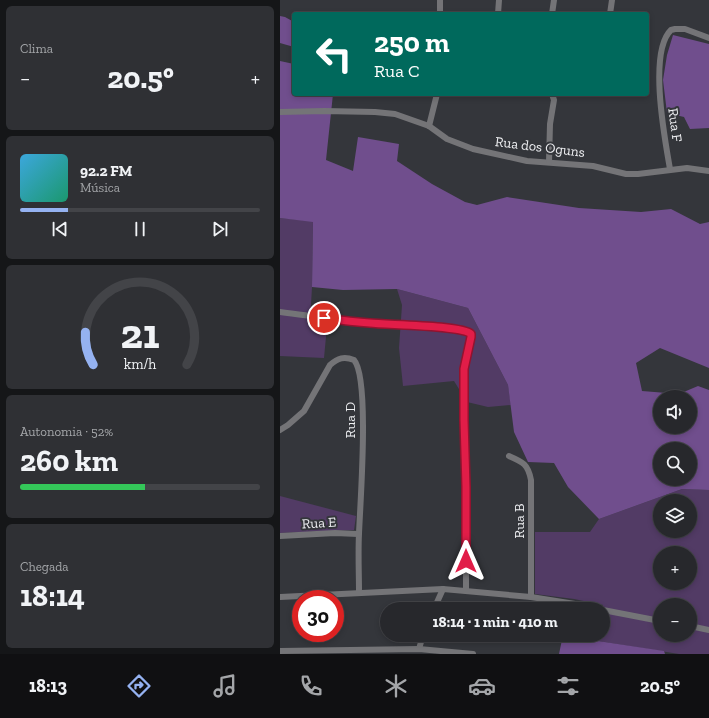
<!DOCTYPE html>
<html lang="pt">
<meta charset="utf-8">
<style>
:root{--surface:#27282c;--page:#2f3034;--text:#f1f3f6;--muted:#a4a6a9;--line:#434448;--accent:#95b2f1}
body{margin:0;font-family:"Zilla Slab",serif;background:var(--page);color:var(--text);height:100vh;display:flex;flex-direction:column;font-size:15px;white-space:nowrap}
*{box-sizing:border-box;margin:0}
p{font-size:13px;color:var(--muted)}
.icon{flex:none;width:22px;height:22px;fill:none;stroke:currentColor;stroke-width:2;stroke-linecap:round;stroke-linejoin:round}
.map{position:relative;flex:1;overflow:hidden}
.sheet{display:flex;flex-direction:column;gap:6px;padding:6px;background:#151618;width:280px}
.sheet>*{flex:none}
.banner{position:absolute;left:12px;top:12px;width:357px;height:84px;border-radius:4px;box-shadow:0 2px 6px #0003,0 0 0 1px var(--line);background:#00695c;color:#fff;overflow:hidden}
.fabs{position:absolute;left:373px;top:390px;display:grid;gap:8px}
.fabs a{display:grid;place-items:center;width:44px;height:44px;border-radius:50%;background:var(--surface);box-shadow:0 2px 6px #0003,0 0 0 1px var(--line);font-size:20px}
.speed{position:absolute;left:12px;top:590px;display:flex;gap:8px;font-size:20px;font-weight:700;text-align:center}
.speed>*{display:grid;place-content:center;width:52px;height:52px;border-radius:50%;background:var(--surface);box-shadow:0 2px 6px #0003,0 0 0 1px var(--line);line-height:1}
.speed .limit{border:6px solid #d22;background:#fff;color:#111}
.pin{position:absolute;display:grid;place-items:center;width:34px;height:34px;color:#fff;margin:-17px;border:2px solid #fff;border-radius:50%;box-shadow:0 1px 4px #0007}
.me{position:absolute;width:44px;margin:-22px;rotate:0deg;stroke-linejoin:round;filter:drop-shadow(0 0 3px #0008)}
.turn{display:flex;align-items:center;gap:14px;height:84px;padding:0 16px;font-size:18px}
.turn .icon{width:52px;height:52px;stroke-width:2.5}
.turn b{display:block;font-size:28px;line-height:34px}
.big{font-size:30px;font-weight:700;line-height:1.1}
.sheet .tile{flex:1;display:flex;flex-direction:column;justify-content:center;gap:6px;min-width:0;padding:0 14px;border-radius:6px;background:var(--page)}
.sheet .dial{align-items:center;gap:0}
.dial svg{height:104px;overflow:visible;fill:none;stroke:var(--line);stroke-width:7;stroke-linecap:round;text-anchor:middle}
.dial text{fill:var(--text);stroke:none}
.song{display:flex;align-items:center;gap:12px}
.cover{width:48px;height:48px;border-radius:6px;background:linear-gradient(135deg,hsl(200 70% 55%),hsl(160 70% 35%))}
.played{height:4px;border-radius:2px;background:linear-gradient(90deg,var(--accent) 20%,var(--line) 20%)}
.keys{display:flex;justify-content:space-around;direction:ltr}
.heat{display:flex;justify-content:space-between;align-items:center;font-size:22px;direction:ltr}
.charge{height:6px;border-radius:3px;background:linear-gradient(90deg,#34c759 52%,var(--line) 0)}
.trip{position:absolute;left:100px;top:602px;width:230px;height:40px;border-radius:20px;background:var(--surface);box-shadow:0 2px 6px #0003,0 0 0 1px var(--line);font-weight:700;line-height:40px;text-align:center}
.menu{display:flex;height:64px;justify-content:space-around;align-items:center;background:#101012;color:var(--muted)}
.menu .icon{width:28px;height:28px}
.menu .selected{color:var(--accent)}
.menu b{font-size:18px;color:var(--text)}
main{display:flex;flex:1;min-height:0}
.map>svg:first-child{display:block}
</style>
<main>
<section class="sheet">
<div class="tile"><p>Clima</p>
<div class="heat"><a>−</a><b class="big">20.5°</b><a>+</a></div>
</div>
<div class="tile">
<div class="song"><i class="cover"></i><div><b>92.2 FM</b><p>Música</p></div></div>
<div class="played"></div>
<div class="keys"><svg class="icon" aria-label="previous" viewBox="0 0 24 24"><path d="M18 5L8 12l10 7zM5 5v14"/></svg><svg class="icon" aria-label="pause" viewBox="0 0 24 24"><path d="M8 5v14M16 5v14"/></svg><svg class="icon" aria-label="next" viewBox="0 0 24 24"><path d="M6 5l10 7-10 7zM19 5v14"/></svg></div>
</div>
<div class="tile dial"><svg viewBox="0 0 100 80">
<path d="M14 69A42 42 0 1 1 86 69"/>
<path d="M14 69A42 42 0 0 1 8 44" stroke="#95b2f1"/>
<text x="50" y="56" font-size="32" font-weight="700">21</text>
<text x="50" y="72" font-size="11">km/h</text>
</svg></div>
<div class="tile"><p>Autonomia · 52%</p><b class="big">260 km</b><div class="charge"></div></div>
<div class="tile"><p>Chegada</p><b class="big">18:14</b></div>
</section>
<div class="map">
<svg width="429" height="654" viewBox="0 0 429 654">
<rect width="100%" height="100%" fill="#34363b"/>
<g fill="#523b65" fill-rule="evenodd">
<polygon points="0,218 33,221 32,287 30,322 47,326 44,358 0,356"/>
<polygon points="117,289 188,308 228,385 231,405 208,407 187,402 174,381 123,386 119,348 122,305"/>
<path d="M402,489L429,490V654H399L318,641V635H323V605L294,599L255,594V532H310L319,519ZM380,501H410V531H380ZM380,553H410V583H380ZM380,605H410V635H380Z"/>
<polygon points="0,496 76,516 74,530 0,533"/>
</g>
<g fill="#704e8d" fill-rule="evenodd">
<polygon points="0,16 5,17 14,22 14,47 0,43"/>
<polygon points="393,35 429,44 429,128 410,129 404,117 387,113 383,80 387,55"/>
<path d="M0,61L14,64V94H53L46,160L73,171L78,137L119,144L117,161L152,184L185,202L197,205L227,197L299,208L361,212L391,209L420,224L429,222V368L380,348L356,363L362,391L399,394L418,386L429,390V490L402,489L319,519L288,487L274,463L248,462L234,432L228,385L188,308L117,289L63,290L32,287L33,222L0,218ZM380,397H410V427H380ZM380,449H410V479H380Z"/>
<polygon points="283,635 310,635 318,641 384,651 385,654 279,654"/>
</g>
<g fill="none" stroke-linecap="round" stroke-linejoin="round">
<g stroke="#747477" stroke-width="6">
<polyline points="160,0 160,14"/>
<polyline points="218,14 219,0"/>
<polyline points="272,14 274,0"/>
<polyline points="330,14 332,0"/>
<polyline points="0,112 44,111 95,112 115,114 149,126 167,139 193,149 247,161 313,166 346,174 358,174 407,168 429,171"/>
<polyline points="149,126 157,94"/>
<polyline points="269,162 270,124 274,100 272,94"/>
<path d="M390,169C385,140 368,52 391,30L395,29H405L429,38"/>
<path d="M0,312C48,318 97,326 146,326C155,326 185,328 191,334V337L184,369V420L186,487V590"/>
<path d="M0,430L8,425L24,411L50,365C58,358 64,356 74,360C90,378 80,505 79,534C78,553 79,573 79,592"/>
<path d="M229,456C243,462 248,464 251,480V597"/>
<polyline points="0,536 55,533 78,534"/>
<polyline points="0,597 163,589 251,597 295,604 317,609"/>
<polyline points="154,609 163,589"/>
<polyline points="323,610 380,621"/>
<polyline points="410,626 429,630"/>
<polyline points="139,649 143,635"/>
<polyline points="0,651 139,649 193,654"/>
</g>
</g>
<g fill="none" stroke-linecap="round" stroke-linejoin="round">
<defs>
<path id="route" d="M44,318C59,320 75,322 90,323C107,325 182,325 191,334V337L184,369V420L186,487V561"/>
</defs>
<use href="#route" stroke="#92132f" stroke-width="10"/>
<use href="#route" stroke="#e11d48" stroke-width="7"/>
</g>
<g text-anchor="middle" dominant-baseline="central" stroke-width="4" stroke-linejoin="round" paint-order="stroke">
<g font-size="14" fill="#eeeff2" stroke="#34363b">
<text transform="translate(395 125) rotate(82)">Rua F</text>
<text transform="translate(260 147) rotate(7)">Rua dos Oguns</text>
<text transform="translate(70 420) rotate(-90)">Rua D</text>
<text transform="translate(239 521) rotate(-90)">Rua B</text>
<text transform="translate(39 523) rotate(-3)">Rua E</text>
</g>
</g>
</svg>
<div class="fabs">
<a><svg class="icon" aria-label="sound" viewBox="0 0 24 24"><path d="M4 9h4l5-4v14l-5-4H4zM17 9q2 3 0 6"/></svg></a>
<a><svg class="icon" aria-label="search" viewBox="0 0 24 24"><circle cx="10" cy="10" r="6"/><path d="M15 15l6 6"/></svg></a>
<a><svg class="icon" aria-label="layers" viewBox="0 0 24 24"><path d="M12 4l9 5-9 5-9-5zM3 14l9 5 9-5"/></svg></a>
<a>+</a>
<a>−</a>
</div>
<div class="speed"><div class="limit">30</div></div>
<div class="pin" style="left:44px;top:318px;background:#d93025"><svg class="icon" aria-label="arrive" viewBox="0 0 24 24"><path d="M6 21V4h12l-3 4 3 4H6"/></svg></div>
<svg class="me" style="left:186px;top:561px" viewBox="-20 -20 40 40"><path d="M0-17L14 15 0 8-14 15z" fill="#e11d48" stroke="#fff" stroke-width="4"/></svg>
<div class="trip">18:14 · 1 min · 410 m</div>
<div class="banner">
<div class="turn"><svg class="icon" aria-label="left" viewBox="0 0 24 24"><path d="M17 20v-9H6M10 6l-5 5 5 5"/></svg><div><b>250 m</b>Rua C</div></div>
</div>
</div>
</main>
<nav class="menu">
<b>18:13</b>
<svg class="icon selected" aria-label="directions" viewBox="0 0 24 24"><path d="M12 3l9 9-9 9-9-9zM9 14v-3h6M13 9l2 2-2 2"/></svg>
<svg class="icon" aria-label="music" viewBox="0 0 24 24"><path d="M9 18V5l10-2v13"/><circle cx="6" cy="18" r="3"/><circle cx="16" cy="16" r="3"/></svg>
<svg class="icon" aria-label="phone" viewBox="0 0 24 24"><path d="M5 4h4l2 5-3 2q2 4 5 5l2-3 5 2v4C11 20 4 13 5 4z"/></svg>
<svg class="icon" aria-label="climate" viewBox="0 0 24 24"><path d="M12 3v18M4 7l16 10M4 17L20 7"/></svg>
<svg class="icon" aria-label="car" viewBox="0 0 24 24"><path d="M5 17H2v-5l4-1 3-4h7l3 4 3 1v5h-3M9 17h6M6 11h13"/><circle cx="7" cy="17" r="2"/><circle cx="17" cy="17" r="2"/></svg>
<svg class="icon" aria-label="filters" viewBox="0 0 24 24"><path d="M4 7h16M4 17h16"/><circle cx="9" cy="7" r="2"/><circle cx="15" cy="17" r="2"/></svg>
<b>20.5°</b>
</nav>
